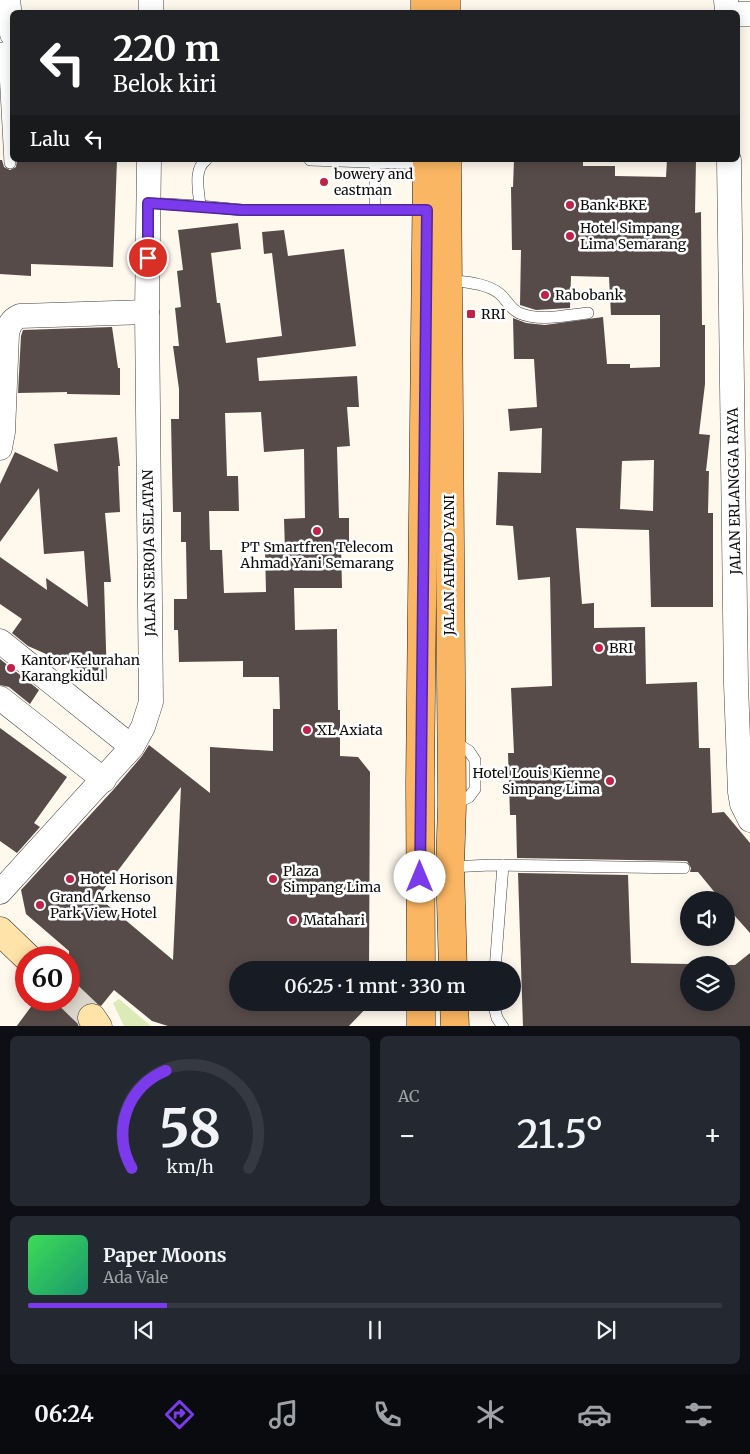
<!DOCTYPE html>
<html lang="id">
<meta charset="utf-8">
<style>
:root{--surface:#171b24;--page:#242831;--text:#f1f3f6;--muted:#9ea1a6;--line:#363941;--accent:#7c3aed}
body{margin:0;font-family:Merriweather,serif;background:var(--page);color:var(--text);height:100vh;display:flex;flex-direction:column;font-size:19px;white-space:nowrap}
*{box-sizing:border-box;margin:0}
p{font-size:16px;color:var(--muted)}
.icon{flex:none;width:28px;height:28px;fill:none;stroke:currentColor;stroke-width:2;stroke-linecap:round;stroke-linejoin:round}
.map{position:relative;height:1026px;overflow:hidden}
.drawer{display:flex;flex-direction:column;gap:10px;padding:10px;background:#0d0f14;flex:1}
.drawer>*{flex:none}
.banner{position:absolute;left:10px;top:10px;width:730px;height:152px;border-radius:8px;box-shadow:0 2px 12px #0003;background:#202124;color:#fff;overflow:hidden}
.tools{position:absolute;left:680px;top:891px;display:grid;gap:10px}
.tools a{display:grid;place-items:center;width:55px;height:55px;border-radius:50%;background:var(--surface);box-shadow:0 2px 12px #0003;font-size:25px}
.speed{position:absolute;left:15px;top:946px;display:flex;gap:10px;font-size:25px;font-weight:700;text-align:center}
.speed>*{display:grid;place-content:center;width:65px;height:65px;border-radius:50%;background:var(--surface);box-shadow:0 2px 12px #0003;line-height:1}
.speed .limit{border:8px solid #d22;background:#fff;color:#111}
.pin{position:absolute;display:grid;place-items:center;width:42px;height:42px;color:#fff;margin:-21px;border:2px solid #fff;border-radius:50%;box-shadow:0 1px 5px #0007}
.me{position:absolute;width:55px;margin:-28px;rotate:0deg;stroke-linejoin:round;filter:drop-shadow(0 0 4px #0008)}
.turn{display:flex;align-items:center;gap:18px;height:105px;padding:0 20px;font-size:22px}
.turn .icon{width:65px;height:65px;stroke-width:2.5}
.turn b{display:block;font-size:35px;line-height:42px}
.then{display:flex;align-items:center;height:48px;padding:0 20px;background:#0003;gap:10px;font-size:19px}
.big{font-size:38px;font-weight:600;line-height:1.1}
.drawer .widget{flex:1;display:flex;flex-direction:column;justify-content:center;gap:8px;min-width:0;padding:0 18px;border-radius:8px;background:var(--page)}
.drawer .dial{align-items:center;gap:0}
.dial svg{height:130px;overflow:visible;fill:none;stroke:var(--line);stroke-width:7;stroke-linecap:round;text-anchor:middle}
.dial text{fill:var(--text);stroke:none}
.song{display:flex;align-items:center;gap:15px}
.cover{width:60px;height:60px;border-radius:8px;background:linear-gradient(135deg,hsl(130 70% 55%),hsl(160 70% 35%))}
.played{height:5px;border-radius:2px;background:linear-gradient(90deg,var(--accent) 20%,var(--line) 20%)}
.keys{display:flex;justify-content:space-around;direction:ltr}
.heat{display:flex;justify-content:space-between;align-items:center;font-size:28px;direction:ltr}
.drawer .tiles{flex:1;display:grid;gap:10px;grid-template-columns:1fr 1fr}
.widget:last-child{grid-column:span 2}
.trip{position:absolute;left:229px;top:961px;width:292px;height:50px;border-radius:25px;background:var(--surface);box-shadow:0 2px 12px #0003;font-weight:600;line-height:50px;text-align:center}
.menu{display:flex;height:80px;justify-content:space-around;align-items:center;background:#090b0e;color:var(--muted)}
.menu .icon{width:35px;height:35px}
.menu .selected{color:var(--accent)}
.menu b{font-size:22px;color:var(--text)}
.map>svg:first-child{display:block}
</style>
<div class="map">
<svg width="750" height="1027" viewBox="0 0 750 1027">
<rect width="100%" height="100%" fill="#fff8ed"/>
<polygon fill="#dbeab6" points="119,999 151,1026 124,1026 113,1003"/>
<g fill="#564b49" fill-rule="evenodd">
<polygon points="0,160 2,160 4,167 10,170 16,167 17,160 117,160 113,267 31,264 31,276 0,274"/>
<path d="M514,160H583V166H615V176L666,177L667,160H696L695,213L701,212L702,325H705V384L699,434L710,435L706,471H709L708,513H713V607H651L649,530L576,528L582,604L594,603V628L645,627L646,684L697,682L699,748H710L712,813L724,812L750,843V933L726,906V900H721L698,872H690L691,868L687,861L517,858L516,815H510L508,753H514L511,688L552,686L550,577L518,580L513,526L496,525L498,472L541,473L542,428L510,431L508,409L537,407L534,359H514L513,318L526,323L545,325L603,317L607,364H630V368L660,367V315H611L609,277L571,276L570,308L536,310L520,305L521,250H512L511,187H513ZM654,460L653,511L620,509L622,461Z"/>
<path d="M238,223L241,249L211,253L217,303H220L226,343L282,336L272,253L264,254L262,232L284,230L288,256L344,249L356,346L257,358L259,381L357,376L359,407H347L350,446L337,447L339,518H349V544H341L342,588H294L295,630L337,629L338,710H340V756L358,757L370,772L369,970H238V1002H372L348,1027H171L152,1021L114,990L101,1006L91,1002L83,1005L78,1011L76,1019L79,1027H16L36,1000H69V951L26,914L21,890L114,789L142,756L149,745L210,793V747L273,751V709H280L279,677H243V661L179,662L178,630H174V599H187L186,542H181V512H173L172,469L171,419H179V389L173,346H179L175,308L181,307L177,271L183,270L178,230ZM261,412L264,452L304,449L305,518L284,519L285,550L265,551L266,592L224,593L222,550H210L209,511H239L238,476H227L225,413ZM181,787L173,960L98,897Z"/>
<polygon points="112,327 118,368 120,368 120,395 67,394 67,392 18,393 21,336 23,330"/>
<polygon points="117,437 120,466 118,466 120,512 105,513 111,582 104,582 107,681 28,646 12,633 22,619 0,604 0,557 47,590 46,578 88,607 84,551 44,554 39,488 0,542 0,484 15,452 58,472 54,444"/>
<polygon points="0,659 39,690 30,704 9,687 0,685"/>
<polygon points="0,728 67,777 34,823 40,827 17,853 0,841"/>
<polygon points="518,873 628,875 631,963 689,964 689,1002 726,1002 726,965 735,965 750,953 750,1027 523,1027"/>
</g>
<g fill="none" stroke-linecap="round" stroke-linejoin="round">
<polyline stroke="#dbd5cb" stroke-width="28" stroke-dasharray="28 14" stroke-linecap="butt" points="69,996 92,1018"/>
<defs>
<g id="service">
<polyline points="4,54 10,163"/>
<path d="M206,160C193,169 199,192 200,206L242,210H427"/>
<polyline points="310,160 427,164"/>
<polyline points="375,163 375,209"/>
<polyline points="149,203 200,206"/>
<path d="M448,280C464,282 487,283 500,294C507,300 510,309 519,313C540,322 567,315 588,313"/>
<polyline points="453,741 469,751 475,760 475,789 469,797 453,805"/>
<polyline points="450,867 491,865 684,868"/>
<polyline points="495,970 503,865"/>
<polyline points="493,1002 497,1018 503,1027"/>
</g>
<g id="minor">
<polyline points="8,0 12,34"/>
<polyline points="726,0 727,12"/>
<polyline points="151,12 151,0"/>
<polyline points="738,14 750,14"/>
<polyline points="0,55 12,53"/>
<polyline points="729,160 736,684 740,792 742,804 750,820"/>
<path d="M0,448L3,432L7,334C9,325 11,320 20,316L147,312"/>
<polyline points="0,641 132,747"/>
<polyline points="0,698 104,780"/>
<polyline points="0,892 132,747 143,727 151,702 147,312 149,160"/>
</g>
<g id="secondary">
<polyline points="0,931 28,958"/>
<polyline points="92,1018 98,1027"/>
</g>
<g id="primary">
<polyline points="446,0 446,12"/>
<polyline points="425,12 425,0"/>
<polyline points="447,160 452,805 450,867 453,970"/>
<polyline points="421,970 420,783 427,160"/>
<polyline points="421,1002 421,1027"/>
<polyline points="454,1002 455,1027"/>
</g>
</defs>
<use href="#service" stroke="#404040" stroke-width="12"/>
<use href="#minor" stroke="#404040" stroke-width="25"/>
<use href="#secondary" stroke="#2f2f2f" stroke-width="29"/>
<use href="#primary" stroke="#1e1e1e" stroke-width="29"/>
<use href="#service" stroke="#fff" stroke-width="11"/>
<use href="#minor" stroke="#fff" stroke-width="24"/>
<use href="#secondary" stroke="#ffe3a8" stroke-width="28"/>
<use href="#primary" stroke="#fab662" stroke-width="28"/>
</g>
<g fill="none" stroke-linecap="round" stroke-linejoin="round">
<defs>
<polyline id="route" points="148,258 148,203 242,210 427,210 420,877"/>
</defs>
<use href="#route" stroke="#51269a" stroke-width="12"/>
<use href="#route" stroke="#7c3aed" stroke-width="9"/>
</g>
<g fill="#be234a" stroke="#fff" stroke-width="2">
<circle cx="324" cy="182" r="5"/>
<circle cx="570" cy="205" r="5"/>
<circle cx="570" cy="236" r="5"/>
<circle cx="545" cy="295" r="5"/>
<rect x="466" y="309" width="10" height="10" rx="2.5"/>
<circle cx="317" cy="531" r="5"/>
<circle cx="599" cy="648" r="5"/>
<circle cx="11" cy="668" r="5"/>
<circle cx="307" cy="730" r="5"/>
<circle cx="610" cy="781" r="5"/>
<circle cx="70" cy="879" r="5"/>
<circle cx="273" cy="879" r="5"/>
<circle cx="40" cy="905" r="5"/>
<circle cx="293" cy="920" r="5"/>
</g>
<g text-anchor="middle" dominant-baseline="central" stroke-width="5" stroke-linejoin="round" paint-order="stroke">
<g font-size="14" fill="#0d0d0d" stroke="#fff" text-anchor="start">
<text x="334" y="174">bowery and<tspan x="334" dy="16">eastman</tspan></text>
<text x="580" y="205">Bank BKE</text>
<text x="580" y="228">Hotel Simpang<tspan x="580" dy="16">Lima Semarang</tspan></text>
<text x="555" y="295">Rabobank</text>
<text x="481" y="314">RRI</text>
<text x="317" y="547" text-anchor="middle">PT Smartfren Telecom<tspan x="317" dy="16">Ahmad Yani Semarang</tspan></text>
<text x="609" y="648">BRI</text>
<text x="21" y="660">Kantor Kelurahan<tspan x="21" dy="16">Karangkidul</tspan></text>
<text x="317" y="730">XL Axiata</text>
<text x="600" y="773" text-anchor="end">Hotel Louis Kienne<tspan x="600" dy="16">Simpang Lima</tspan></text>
<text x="283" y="871">Plaza<tspan x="283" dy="16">Simpang Lima</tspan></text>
<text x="80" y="879">Hotel Horison</text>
<text x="50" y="897">Grand Arkenso<tspan x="50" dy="16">Park View Hotel</tspan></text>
<text x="303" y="920">Matahari</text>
</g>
<g font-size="14" fill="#0d0d0d" stroke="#fff">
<text transform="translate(734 491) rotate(-91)">JALAN ERLANGGA RAYA</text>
<text transform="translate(149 553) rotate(-91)">JALAN SEROJA SELATAN</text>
<text transform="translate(449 565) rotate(-90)">JALAN AHMAD YANI</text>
</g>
</g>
</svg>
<div class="tools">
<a><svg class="icon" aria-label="sound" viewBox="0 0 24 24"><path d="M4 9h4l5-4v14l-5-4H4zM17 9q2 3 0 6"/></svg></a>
<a><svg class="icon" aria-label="layers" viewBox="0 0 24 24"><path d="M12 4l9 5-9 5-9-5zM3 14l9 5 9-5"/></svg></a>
</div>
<div class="speed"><div class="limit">60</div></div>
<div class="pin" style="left:148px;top:258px;background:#d93025"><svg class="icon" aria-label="arrive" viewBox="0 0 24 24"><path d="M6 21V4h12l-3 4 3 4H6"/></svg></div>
<svg class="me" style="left:420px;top:877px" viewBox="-20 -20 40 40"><circle r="19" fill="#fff"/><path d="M0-13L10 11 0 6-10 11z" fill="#7c3aed"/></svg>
<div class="trip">06:25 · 1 mnt · 330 m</div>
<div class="banner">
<div class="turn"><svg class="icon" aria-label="left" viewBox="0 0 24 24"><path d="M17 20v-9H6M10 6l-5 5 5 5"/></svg><div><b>220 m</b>Belok kiri</div></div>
<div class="then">Lalu<svg class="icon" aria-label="left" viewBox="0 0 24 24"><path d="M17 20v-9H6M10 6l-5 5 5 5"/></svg></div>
</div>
</div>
<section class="drawer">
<div class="tiles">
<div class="widget dial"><svg viewBox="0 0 100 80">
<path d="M14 69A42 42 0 1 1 86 69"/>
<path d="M14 69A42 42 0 0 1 35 9" stroke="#7c3aed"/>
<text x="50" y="56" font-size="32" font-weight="700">58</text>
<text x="50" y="72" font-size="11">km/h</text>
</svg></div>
<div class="widget"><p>AC</p>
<div class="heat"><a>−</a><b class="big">21.5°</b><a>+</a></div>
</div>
<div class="widget">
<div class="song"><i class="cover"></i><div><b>Paper Moons</b><p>Ada Vale</p></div></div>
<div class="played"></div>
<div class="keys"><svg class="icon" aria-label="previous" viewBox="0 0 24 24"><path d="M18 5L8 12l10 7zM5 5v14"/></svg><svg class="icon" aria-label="pause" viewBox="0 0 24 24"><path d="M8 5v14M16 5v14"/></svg><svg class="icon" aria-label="next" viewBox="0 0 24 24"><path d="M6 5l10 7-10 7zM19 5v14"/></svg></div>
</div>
</div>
</section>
<nav class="menu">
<b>06:24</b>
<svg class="icon selected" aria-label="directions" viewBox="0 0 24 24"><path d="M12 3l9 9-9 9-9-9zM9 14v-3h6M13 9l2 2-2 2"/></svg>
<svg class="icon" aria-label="music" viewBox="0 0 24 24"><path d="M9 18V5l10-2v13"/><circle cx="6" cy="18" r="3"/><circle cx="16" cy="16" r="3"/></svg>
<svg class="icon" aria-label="phone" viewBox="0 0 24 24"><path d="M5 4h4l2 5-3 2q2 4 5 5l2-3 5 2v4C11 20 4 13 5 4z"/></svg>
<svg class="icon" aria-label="climate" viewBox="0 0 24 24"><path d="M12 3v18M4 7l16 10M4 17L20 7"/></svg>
<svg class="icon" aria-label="car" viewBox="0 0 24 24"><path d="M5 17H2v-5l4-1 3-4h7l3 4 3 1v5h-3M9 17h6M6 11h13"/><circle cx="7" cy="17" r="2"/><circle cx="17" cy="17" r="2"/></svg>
<svg class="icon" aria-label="filters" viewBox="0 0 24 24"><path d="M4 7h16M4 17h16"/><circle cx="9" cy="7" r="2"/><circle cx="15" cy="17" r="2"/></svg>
</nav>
